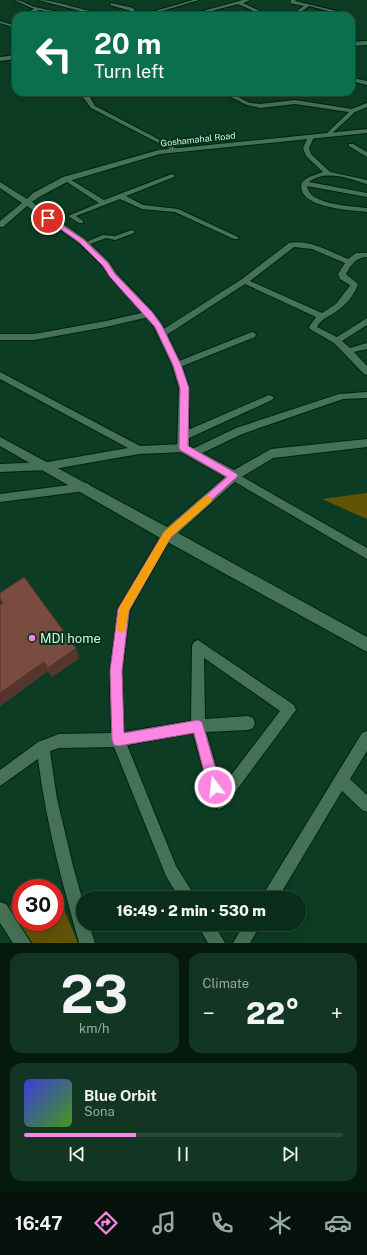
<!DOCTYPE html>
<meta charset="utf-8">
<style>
:root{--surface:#0a2d1b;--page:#133524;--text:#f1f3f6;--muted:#99a8a3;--line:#2a493a;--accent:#fd86e2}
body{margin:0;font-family:"Public Sans",sans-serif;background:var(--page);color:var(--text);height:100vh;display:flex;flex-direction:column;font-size:15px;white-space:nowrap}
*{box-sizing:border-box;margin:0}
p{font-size:13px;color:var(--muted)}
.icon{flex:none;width:22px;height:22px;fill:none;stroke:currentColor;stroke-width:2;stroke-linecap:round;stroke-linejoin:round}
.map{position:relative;height:943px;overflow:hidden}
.sheet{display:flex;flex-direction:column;gap:10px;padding:10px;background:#06190f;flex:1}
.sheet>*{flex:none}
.hud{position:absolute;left:12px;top:12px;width:343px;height:84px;border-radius:12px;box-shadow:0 4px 16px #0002,0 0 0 1px var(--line);background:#0b6e4f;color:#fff;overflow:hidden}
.speed{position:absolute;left:12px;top:879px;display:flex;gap:8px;font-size:20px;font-weight:700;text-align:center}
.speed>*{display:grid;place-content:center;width:52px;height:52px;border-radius:50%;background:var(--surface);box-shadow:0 4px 16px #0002,0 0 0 1px var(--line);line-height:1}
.speed .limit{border:6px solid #d22;background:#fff;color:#111}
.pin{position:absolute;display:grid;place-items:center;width:34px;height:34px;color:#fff;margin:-17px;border:2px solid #fff;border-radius:50%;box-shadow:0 1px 4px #0007}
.me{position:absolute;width:44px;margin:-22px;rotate:345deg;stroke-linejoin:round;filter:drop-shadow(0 0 3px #0008)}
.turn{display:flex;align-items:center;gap:14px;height:84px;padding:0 16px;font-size:18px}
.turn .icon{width:52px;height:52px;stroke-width:2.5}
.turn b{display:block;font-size:28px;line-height:34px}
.big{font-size:30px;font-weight:800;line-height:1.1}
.sheet .tile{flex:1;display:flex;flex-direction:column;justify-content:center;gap:6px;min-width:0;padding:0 14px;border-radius:12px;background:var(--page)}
.sheet .dial{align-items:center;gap:0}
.dial b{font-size:52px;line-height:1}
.song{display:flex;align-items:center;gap:12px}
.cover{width:48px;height:48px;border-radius:6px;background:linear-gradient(135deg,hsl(240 70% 55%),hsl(100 70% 35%))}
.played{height:4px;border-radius:2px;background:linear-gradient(90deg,var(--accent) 35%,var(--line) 35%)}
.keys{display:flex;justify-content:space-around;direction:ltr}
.heat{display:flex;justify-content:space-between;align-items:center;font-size:22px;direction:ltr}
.sheet .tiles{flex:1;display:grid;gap:10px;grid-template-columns:1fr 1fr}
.tile:last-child{grid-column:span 2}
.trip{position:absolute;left:76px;top:891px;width:230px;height:40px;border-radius:20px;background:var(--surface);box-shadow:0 4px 16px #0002,0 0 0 1px var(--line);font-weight:800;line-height:40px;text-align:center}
.tab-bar{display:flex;height:64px;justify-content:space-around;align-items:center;background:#04120b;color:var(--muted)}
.tab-bar .icon{width:28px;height:28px}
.tab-bar .active{color:var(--accent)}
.tab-bar b{font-size:18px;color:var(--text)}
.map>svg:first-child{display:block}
</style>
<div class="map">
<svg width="367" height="943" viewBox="0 0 367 943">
<rect width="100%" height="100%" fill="#0d3c24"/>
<g fill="#625307">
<polygon points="367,493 367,519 322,499"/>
<polygon points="55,888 78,943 23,943 3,913 21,898 21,922 55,922"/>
</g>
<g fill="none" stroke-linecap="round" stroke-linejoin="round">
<defs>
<g id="street">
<path d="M14,0C22,0 28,5 35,7C51,11 70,14 88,13L38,0C64,0 108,23 131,11L110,5L111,3L133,8L135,11L129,15L131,16L93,14L73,15L39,10L25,16H20L34,9Z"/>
<polygon points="193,0 199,0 145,16 138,16"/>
<polygon points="243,0 250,0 243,3 266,14 263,15 238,4 192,16 185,16"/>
<polygon points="291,0 296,0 295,1 349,14 347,16 343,16 344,15 309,6 295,16 290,16 304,6 290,3"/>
<polygon points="0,21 16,26 16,28 0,23"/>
<polygon points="353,78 367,81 367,85 351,81 351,79"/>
<polygon points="81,92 87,92 95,106 179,150 174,151 91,108 82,96"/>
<polygon points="221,92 228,92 250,103 260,104 295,100 352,109 367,103 367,107 355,112 328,137 326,136 326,134 349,112 295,104 260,108 247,105"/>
<path d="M311,135L314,137L309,148L311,154L330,172L367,180V184C349,179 326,169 309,182L367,193V197L307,186C309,205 351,206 367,208V212C351,210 294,208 302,182L309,177L323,172L306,156L303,148L308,137Z"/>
<polygon points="349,144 353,144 367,152 367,157 349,146"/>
<polygon points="172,174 174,175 174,177 126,196 143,205 178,209 238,237 238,239 234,239 175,212 142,209 120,199 76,216 83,221 83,223 79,223 68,216 99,203 64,180 64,178 68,178 104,200"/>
<polygon points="132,230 134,231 134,233 115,240 106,238 85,246 81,244 103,235 115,236"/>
<path d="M289,243C310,239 330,252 348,259L356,253H367V257C356,257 351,265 346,274L358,284C355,295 344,307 334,313C328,317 321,319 317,327L337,337L367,318V325L342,341L350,348L367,343V349L354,352L367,366V375L364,374L334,343L310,329L309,327L316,317L245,284L165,336H159L158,334L159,332L242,279ZM294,247L312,249L345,263L338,274L340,279L350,285L349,287L336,304L322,313L250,281Z"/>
<polygon points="150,311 153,312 153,316 106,327 34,340 0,340 0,334 34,334 106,321"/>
<polygon points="252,332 255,333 256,335 255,337 180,367 174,367 173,365 174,363"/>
<polygon points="0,372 140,446 183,444 186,445 188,448 186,451 183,452 139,454 48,470 0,472 0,464 48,462 128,448 0,379"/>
<polygon points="367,392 367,398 343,399 242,434 196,456 190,456 188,453 190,450 236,428 339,394"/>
<polygon points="269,395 272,396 274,398 272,400 187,439 184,440 179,436 181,433"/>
<polygon points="234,472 367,548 367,559 230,479 229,476 230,473"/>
<polygon points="85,483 89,484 90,487 89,490 85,491 0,502 0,494"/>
<path d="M167,530L171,532L172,535L130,610L122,671L124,732L191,721L192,646L194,642L198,640L294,705L296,710L224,807L219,809L214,807L212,802L193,733L127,745L176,866L196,898H179L166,876L114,747L59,748L50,751L57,799L73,866L83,902V924H89L95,943H79C62,882 46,822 38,759L0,786V770L38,742L59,734L111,733L110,671L118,609L163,532ZM204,658L280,711L222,787L206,732L248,730L253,728L255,723L253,718L248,716L205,719Z"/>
<polygon points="367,731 367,751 350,779 367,795 367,812 362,810 342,791 278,898 261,898 362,733"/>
<polygon points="0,902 6,904 31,943 13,943 0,923"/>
<polygon points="197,924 214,924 225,943 208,943"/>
<polygon points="244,924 261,924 250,943 233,943"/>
</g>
<g id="secondary">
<polygon points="367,41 367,45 351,46 351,42"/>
<polygon points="16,55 16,59 0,61 0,57"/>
<polygon points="367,129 367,133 160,154 69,181 39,197 32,202 85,239 109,262 116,273 153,312 162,324 182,365 189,388 189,446 234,470 271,449 367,439 367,447 273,458 238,479 178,533 367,637 367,652 162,539 0,446 0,437 167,527 225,477 179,451 177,448 179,388 172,365 154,327 147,316 110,277 103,266 79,243 27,206 3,227 0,227 0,221 22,203 0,188 0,182 27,199 33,193 63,177 159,150"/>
</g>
</defs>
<use href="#street" stroke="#002110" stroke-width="2"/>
<use href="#secondary" stroke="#002110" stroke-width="2"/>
<use href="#street" fill="#457257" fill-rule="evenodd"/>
<use href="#secondary" fill="#457257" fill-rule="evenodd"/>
</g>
<polygon fill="#694136" points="0,593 79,658 52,677 48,671 0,706 0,605 2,604 0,600"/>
<g fill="#55352c">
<polygon points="76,648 79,658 52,677 48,668"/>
<polygon points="44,662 48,671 0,706 0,693"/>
</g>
<polygon fill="#7a4c3f" stroke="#55352c" points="24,577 76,648 48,668 44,662 0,693 0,605 3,603 0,598 0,593"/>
<polygon fill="#fd86e2" stroke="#a45793" points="46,217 50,217 84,240 108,263 115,274 152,312 162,326 181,365 189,388 188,446 237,474 238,476 171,537 129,610 122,671 124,733 198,720 202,722 221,787 219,792 215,793 210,792 208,787 194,733 118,746 114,745 112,740 110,671 118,609 164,532 227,477 180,450 179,448 180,388 173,365 155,327 110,277 103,266 79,242 46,219"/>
<polygon fill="#f59e0b" points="207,496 211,497 212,499 211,502 171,537 129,610 125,631 121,633 118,631 116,628 120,606 164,532 204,497"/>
<circle fill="#fd86e2" stroke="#01321b" stroke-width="1.5" cx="32" cy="638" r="4"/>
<g text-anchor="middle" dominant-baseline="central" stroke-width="4" stroke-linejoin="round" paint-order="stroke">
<g font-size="9" fill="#d9f1e1" stroke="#01321b">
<text transform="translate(198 139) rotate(-6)">Goshamahal Road</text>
</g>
<g font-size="13" fill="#d9f1e1" stroke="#01321b" text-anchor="start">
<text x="40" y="638">MDI home</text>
</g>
</g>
</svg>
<div class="speed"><div class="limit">30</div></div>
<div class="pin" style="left:48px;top:218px;background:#d93025"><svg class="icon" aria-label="arrive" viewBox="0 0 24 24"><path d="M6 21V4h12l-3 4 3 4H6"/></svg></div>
<svg class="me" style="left:215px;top:787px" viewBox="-20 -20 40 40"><circle r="17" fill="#fd86e2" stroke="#fff" stroke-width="3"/><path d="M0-11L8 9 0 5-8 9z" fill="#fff"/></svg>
<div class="trip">16:49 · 2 min · 530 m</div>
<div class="hud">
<div class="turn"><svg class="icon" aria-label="left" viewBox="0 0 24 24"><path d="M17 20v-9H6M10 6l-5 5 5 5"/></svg><div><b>20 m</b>Turn left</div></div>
</div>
</div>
<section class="sheet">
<div class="tiles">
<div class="tile dial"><b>23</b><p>km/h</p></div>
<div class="tile"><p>Climate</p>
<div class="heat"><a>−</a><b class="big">22°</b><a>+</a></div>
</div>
<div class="tile">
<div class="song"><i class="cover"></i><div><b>Blue Orbit</b><p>Sona</p></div></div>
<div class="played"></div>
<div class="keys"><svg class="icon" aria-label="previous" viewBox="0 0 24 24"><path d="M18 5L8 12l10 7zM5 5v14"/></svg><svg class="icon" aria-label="pause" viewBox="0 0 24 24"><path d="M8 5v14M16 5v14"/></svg><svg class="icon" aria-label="next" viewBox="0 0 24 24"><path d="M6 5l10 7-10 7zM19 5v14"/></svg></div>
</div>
</div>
</section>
<nav class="tab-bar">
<b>16:47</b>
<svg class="icon active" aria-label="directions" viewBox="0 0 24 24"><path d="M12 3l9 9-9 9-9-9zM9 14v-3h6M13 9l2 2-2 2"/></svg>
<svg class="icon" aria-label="music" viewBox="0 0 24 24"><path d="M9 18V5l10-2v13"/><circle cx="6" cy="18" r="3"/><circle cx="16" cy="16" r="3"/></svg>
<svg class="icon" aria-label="phone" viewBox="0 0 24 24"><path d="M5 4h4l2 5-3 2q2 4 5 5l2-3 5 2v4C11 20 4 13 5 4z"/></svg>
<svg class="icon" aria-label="climate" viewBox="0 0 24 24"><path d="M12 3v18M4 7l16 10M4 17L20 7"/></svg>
<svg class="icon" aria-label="car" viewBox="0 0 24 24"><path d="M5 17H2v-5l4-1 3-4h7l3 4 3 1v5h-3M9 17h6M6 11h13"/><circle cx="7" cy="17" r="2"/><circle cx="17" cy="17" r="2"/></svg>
</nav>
